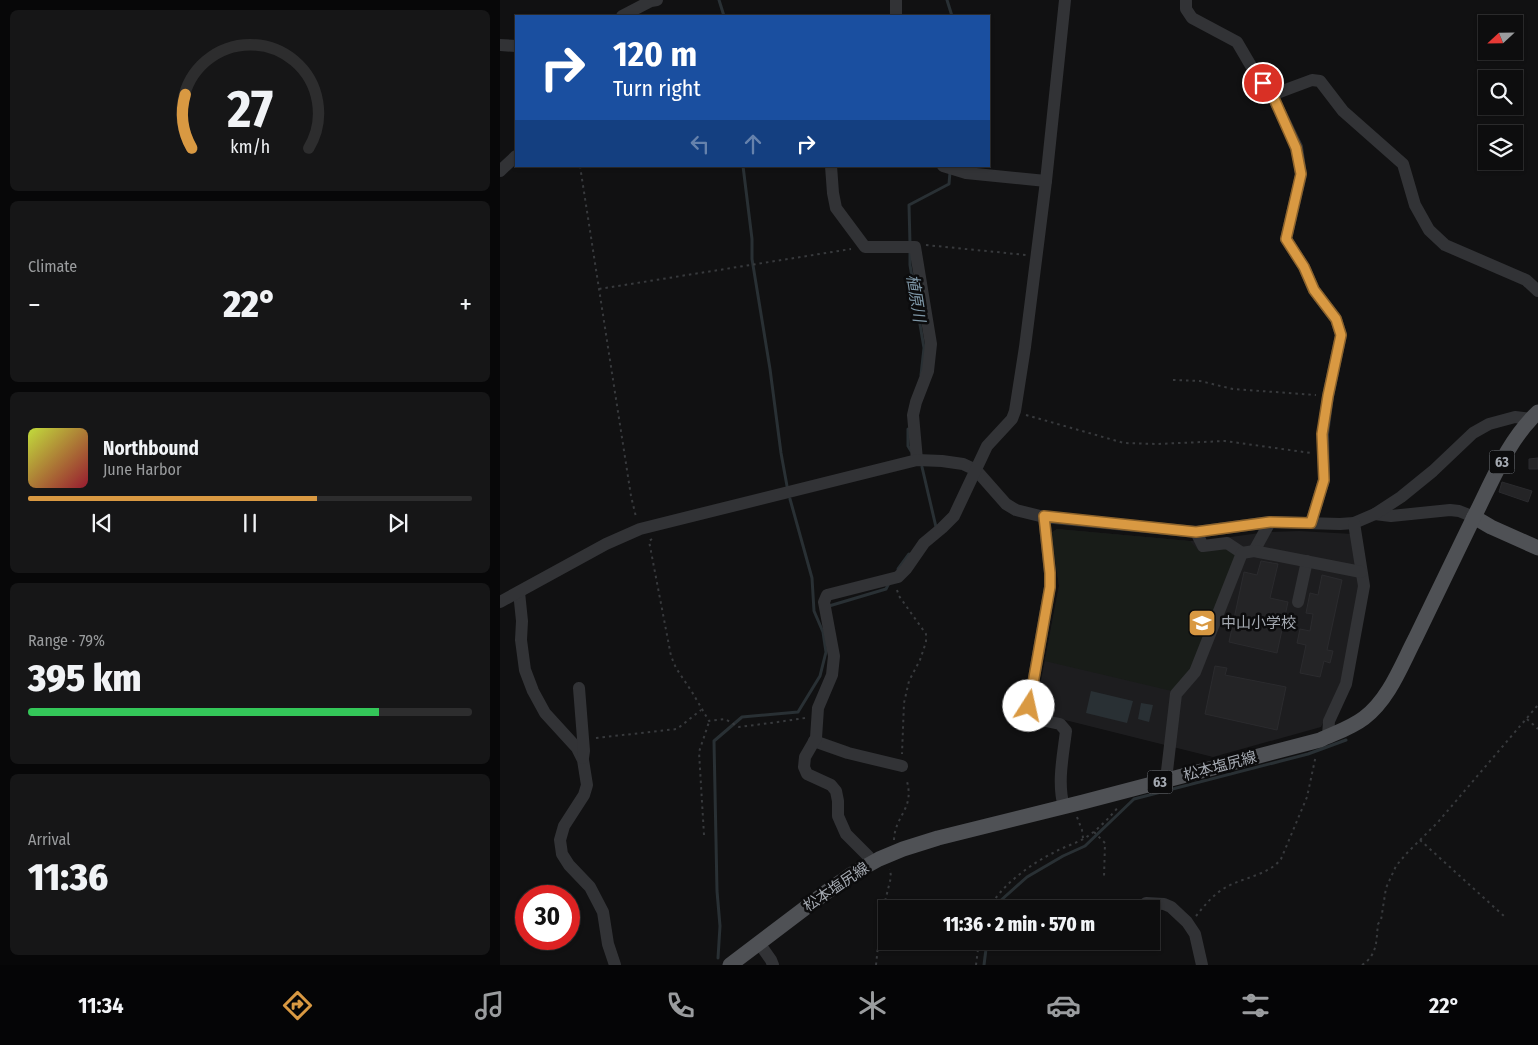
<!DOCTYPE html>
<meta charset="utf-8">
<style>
:root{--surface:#0d0d0e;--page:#161617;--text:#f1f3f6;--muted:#9a9c9e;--line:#2d2d2e;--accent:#d99942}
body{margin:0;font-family:"Fira Sans Condensed","Noto Sans JP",sans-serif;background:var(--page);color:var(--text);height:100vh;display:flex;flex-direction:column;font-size:19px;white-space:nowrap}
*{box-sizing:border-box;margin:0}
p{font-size:16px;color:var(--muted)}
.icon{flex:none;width:28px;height:28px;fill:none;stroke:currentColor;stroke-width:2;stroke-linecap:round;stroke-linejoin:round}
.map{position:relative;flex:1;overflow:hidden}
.side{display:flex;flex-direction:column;gap:10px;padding:10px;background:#070708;width:500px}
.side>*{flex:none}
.guide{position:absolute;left:15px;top:15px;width:475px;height:152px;border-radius:0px;box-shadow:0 1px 4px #0004,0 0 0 1px var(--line);background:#1a4fa0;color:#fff;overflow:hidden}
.needle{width:32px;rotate:248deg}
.tools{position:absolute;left:978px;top:15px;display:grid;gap:10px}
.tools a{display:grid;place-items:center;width:45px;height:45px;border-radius:0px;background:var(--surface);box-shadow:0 1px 4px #0004,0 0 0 1px var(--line);font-size:25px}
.speed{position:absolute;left:15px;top:885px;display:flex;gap:10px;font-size:25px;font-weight:700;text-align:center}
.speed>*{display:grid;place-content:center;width:65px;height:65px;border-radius:50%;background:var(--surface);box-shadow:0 1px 4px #0004,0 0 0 1px var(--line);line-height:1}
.speed .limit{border:8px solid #d22;background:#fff;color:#111}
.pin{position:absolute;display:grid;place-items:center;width:42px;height:42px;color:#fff;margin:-21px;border:2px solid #fff;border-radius:50%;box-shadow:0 1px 5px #0007}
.me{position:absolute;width:55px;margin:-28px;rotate:10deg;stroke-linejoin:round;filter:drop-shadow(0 0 4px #0008)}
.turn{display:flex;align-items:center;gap:18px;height:105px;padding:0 15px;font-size:22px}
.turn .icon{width:65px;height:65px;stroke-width:2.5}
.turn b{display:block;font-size:35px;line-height:42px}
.lanes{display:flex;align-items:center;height:48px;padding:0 15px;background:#0003;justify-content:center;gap:25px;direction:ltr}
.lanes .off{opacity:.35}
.big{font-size:38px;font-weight:800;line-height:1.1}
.side .widget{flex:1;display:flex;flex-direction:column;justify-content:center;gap:8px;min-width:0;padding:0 18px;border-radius:8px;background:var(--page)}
.side .dial{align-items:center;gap:0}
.dial svg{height:130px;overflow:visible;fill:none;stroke:var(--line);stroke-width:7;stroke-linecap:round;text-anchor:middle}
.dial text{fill:var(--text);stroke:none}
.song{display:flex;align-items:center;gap:15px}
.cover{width:60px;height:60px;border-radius:8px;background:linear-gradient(135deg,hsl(70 70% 55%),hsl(350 70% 35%))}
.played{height:5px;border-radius:2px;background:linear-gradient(90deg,var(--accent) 65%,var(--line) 65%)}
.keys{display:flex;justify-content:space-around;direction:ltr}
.heat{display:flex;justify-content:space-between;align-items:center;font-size:28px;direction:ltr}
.charge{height:8px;border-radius:4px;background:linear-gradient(90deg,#34c759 79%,var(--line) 0)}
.trip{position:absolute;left:378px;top:900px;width:282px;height:50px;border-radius:0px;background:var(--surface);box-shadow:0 1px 4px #0004,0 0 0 1px var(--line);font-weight:800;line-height:50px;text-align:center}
.tabs{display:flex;height:80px;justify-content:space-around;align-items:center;background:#050506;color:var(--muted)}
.tabs .icon{width:35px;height:35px}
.tabs .selected{color:var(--accent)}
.tabs b{font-size:22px;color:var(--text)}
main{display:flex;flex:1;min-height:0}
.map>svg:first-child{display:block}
</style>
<main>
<section class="side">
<div class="widget dial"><svg viewBox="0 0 100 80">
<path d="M14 69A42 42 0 1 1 86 69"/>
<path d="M14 69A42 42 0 0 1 10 36" stroke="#d99942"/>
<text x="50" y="56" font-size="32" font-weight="700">27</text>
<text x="50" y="72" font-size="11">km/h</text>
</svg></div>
<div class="widget"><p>Climate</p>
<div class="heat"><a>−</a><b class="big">22°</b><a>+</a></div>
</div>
<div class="widget">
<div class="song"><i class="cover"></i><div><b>Northbound</b><p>June Harbor</p></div></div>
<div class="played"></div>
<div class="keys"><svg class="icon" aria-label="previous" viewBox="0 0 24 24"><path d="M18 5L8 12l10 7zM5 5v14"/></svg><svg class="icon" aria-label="pause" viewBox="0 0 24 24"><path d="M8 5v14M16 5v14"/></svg><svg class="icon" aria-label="next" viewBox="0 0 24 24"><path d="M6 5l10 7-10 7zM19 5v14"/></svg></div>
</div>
<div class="widget"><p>Range · 79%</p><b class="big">395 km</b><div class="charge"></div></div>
<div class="widget"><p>Arrival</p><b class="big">11:36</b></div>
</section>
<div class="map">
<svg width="1038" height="965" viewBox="0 0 1038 965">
<rect width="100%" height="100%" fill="#111112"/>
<polygon fill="#1d1d1f" points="557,529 690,541 709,540 767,532 799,531 853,534 860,583 842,684 821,727 713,757 541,714 536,706 559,586 551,533"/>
<polygon fill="#181c18" points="557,529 690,541 699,551 725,546 738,551 692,671 672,691 545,661 559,586 551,533"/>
<g fill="#293034">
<polygon points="591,691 633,701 627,723 586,713"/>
<polygon points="641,703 653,705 649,722 638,719"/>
</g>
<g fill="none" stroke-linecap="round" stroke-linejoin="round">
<g stroke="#293034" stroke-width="3">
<polyline points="219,0 224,16"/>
<polyline points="447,0 452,16"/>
<polyline points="243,166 252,239 252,259 270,369 281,453 287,486"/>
<polyline points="410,244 409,205 449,184 450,172"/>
<polyline points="410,252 410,265 424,348 421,375"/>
<polyline points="408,429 408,446 411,451"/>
<polyline points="422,467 436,527"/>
<polyline points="398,569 409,554"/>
<polyline points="329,606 386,589 389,583"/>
<polyline points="497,909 499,902 527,877 563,856 585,846 634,799 808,754 846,740"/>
<polyline points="218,958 220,926 217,891 214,741 242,717 298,712 320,676 326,652 323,632 314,611 312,578 290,499"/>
<polyline points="484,965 487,941"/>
</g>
</g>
<g fill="#242426" stroke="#2b2b2e">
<polygon points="1038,458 1038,469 1029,469 1029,459"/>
<polygon points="1002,482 1032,491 1028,502 999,492"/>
<polygon points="761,561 778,564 770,598 788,602 777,653 729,642 744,572 757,575"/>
<polygon points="822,575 842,580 827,650 833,651 830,663 824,661 820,677 800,673 806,645 797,643 800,629 810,631 813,614 806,613 810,593 818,595"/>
<polygon points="715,666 727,668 725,675 786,687 777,730 705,714"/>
</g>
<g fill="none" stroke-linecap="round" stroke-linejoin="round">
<g stroke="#383a3d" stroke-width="2" stroke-dasharray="2.5 4" stroke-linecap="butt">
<polyline points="80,166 131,496 136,517"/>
<polyline points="426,245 526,255"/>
<polyline points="99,289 351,249"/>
<polyline points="673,380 700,381 733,389 816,395"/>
<polyline points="526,415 624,443 657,444 725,441 811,453"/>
<polyline points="152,539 149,541 171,656 176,668 192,692 209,721 225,719 239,727 278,722 305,718"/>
<polyline points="397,590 399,596 426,634 426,642 420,660 409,681 404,703 402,754"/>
<polyline points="1027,719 1038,729"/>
<polyline points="96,738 177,729 201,710"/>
<polyline points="577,817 582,830 583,838"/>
<polyline points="594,832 605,843 604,877"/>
<polyline points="204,835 199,752 209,722"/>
<path d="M394,840C395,814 416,809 406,778"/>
<polyline points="920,840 1005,917"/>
<path d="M489,909C499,887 532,863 553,853C563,847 575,844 585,838C598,830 610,817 619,806"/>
<path d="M696,916C704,906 712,896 723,889C742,877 768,876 781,859L807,797L816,755"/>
<polyline points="376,965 381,918 391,877 390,869"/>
<polyline points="476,965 479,941"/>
<path d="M862,965C878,954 876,941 878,924L881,920L886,888L896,866L906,854L938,822L1038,705"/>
</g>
<g stroke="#323336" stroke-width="12">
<polyline points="396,0 396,16"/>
<polyline points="686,0 686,9 692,18 737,42 754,71 772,95 797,147 801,175 786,239 804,267 814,290 836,319 841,335 828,396 823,434 824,480 811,523"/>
<polyline points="122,16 151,1 157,0"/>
<polyline points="0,45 16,46"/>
<polyline points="772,95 812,80 820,81 843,111 903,164 915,205 929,230 945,245 1026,280 1038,291"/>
<polyline points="331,166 333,193 336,208 365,247 415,247 431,344 428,371 416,402 413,415 417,460"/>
<polyline points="443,166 466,173 546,181"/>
<polyline points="0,171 16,156"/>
<polyline points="875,514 891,516 950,510 959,511 974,517"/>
<path d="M544,517L550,573V587L529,706L536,719L560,724L566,731C563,756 557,783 564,807"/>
<polyline points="696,532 703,546 727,543 742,553"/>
<polyline points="754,551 770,522"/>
<polyline points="19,592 22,621 21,640 25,670 33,691 45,713 77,748 83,760 87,785 84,795 64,826 60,840 62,854 69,865 90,887 103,912 108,944 115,965"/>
<polyline points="0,602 106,544 140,529 417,460 442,461 463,464 476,470 506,504 516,510 544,517 696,532 770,522 840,524 854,523 875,514 901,497 933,471 973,433 989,424 1015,417 1031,419"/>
<polyline points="798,602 807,561"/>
<polyline points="79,688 84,751 83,758"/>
<polyline points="828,736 829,721 846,684 864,586 854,523"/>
<polyline points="314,741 348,753 402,766"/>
<polyline points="668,780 667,771 676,694 695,672 742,553 754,551 861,572"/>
<polyline points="372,863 368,856 346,834 338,816 338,801 336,791 331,785 307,774 304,767 305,757 316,738 318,708 332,675 334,656 324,602 327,595 398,577 406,569 424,543 442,528 454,516 487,446 512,419 515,411 525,347 546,181 565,0"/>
<polyline points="646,903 664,904 671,907 687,922 695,934 702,965"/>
<polyline points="259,943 271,960 273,965"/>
</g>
<g stroke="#4f5155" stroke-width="15">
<polyline points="974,517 991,527 1038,548"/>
<path d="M230,965L325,893L352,874L379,859L403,849L438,838L583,802L820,740C835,733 851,728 864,718C889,699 901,666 915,639C934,599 954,559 973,519C992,482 1007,441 1038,412"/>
</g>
</g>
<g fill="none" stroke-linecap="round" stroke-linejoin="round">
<defs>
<polyline id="route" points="529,706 550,587 550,573 544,516 696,532 770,522 811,523 824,480 822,434 828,396 841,335 836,319 814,290 804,267 786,239 801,174 796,148 772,94 763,83"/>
</defs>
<use href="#route" stroke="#8d632b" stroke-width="12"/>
<use href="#route" stroke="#d99942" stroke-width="9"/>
</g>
<defs>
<symbol id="school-square" viewBox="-11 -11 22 22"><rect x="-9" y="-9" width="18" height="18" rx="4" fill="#d99942" stroke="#0c0c0d"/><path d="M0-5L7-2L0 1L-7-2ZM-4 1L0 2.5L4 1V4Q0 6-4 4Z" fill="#fff"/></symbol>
</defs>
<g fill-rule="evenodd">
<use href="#school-square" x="686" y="607" width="32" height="32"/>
</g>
<g text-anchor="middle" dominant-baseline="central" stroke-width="5" stroke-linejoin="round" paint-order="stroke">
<g fill="#0c0c0d" stroke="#767a80" stroke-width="1">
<rect x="989.5" y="450.5" width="25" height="23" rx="4"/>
<rect x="647.5" y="770.5" width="25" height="23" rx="4"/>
</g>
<g font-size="14" font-weight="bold" fill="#a4a9b1">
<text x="1002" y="462">63</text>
<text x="660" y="782">63</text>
</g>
<g font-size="15" fill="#a4a9b1" stroke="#0c0c0d" text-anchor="start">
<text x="721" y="623">中山小学校</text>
</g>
<g font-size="15" fill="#a4a9b1" stroke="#0c0c0d">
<text transform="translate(720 766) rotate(-15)">松本塩尻線</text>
<text transform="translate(336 887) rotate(-34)">松本塩尻線</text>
</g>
<g font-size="16" font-style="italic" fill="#7f98a8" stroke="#0c0c0d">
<text transform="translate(416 298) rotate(81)">植原川</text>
</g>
</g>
</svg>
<div class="tools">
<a><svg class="needle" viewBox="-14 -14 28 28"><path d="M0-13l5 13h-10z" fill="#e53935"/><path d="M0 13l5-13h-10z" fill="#9a9c9e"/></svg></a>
<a><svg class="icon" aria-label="search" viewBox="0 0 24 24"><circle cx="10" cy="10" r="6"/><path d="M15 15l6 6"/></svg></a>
<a><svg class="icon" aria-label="layers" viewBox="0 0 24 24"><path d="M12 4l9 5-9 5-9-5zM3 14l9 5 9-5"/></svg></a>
</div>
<div class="speed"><div class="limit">30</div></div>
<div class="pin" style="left:763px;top:83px;background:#d93025"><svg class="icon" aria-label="arrive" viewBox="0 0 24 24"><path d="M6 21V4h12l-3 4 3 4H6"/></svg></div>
<svg class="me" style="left:529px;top:706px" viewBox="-20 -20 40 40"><circle r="19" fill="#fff"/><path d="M0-13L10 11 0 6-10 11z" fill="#d99942"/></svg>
<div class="trip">11:36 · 2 min · 570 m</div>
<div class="guide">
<div class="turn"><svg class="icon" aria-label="right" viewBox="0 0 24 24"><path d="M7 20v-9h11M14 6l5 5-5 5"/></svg><div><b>120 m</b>Turn right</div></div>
<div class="lanes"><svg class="icon off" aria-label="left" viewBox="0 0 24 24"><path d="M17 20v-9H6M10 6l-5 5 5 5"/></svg><svg class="icon off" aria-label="ahead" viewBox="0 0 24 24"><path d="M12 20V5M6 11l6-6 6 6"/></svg><svg class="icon" aria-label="right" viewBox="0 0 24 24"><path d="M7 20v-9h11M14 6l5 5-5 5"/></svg></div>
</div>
</div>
</main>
<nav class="tabs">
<b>11:34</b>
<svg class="icon selected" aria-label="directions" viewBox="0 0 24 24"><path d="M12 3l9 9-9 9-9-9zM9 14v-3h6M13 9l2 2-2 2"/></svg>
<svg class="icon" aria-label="music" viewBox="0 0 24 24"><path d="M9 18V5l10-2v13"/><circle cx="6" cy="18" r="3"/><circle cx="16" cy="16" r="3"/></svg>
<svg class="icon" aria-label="phone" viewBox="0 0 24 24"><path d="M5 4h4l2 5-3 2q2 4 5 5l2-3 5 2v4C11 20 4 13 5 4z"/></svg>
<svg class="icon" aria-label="climate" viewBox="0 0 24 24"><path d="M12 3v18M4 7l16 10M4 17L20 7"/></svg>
<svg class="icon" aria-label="car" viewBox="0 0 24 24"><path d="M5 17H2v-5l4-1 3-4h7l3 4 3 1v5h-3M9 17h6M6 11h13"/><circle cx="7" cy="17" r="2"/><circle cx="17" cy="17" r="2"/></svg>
<svg class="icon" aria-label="filters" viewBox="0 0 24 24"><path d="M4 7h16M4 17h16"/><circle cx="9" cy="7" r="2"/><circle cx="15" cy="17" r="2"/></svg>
<b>22°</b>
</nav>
